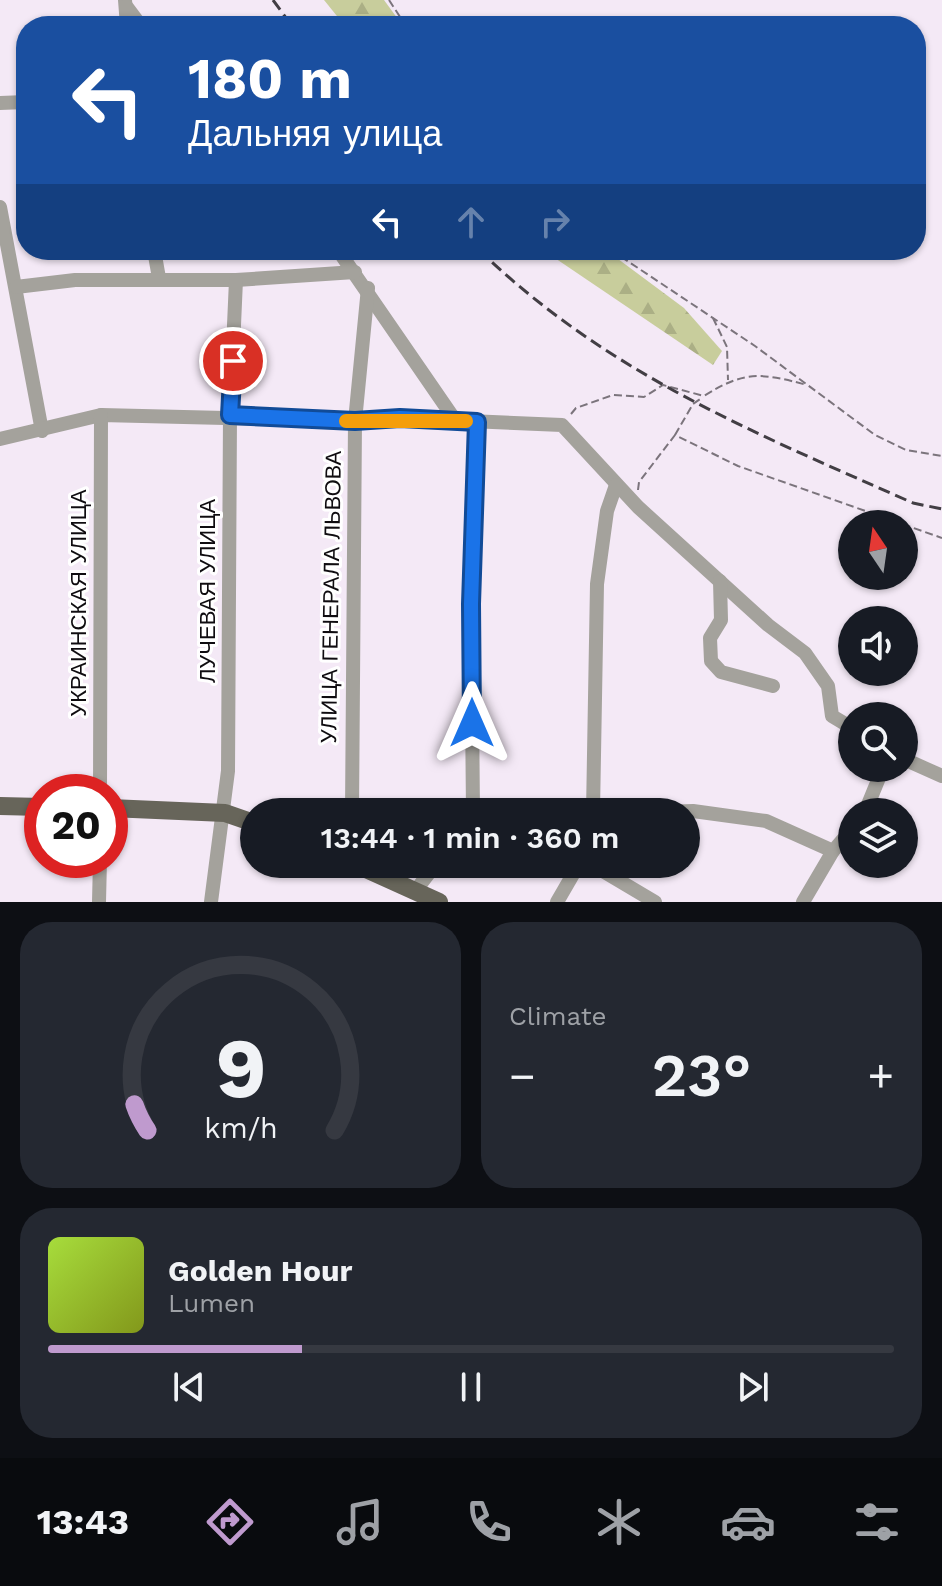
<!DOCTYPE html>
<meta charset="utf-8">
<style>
:root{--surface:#171b24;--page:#242831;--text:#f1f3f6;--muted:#9ea1a6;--line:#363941;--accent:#bf9ace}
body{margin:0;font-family:"Work Sans",sans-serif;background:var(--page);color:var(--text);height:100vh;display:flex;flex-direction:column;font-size:30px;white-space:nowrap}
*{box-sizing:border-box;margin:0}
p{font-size:26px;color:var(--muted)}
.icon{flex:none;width:44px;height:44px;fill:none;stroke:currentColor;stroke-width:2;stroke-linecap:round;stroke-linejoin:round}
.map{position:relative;height:902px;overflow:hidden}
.details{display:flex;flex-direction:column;gap:20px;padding:20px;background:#0d0f14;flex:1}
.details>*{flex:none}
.hud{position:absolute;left:16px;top:16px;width:910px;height:244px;border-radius:32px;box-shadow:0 2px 6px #0004;background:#1a4fa0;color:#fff;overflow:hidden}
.needle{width:52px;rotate:347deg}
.tools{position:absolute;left:838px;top:510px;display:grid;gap:16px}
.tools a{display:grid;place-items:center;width:80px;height:80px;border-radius:50%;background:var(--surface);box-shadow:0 2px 6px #0004;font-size:40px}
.speed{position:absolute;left:24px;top:774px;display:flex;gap:16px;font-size:40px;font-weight:700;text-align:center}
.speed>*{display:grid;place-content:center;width:104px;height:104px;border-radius:50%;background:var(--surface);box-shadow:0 2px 6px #0004;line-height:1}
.speed .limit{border:12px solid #d22;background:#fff;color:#111}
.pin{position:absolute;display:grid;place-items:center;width:68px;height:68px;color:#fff;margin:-34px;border:4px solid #fff;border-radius:50%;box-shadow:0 2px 8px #0007}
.me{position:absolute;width:88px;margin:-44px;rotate:0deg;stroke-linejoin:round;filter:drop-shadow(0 0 6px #0008)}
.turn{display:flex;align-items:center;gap:28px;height:168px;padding:0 40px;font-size:36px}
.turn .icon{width:104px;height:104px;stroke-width:2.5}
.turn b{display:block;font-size:56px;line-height:68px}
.lanes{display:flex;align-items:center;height:76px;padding:0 40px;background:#0003;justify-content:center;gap:40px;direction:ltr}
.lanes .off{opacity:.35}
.big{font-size:60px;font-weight:600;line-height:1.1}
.details .widget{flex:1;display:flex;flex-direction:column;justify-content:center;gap:12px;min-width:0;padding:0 28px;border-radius:32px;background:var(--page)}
.details .dial{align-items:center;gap:0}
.dial svg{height:208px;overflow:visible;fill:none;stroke:var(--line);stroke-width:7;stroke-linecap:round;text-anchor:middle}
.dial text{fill:var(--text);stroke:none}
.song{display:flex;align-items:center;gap:24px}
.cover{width:96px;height:96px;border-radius:12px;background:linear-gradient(135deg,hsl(80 70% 55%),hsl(70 70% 35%))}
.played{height:8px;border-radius:4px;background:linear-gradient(90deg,var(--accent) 30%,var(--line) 30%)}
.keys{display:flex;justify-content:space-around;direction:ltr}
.heat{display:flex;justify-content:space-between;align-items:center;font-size:44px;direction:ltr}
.details .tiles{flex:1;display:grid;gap:20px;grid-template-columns:1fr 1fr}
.widget:last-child{grid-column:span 2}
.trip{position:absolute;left:240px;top:798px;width:460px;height:80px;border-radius:40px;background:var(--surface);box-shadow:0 2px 6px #0004;font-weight:600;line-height:80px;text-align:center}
.dock{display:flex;height:128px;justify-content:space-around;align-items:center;background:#090b0e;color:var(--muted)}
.dock .icon{width:56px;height:56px}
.dock .selected{color:var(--accent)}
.dock b{font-size:36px;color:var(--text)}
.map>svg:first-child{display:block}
</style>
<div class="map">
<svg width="942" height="902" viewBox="0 0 942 902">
<defs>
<pattern id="forest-firs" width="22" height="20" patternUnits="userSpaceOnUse" patternTransform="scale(2)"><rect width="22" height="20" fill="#c8cd9c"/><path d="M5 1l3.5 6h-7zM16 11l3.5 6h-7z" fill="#abaf85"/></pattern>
</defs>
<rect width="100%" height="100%" fill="#f4e9f6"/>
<g fill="url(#forest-firs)">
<polygon points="324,0 384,0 403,26 345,26"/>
<polygon points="543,250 606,250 684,308 722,351 713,365"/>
</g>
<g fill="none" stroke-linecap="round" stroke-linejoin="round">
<g stroke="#7b747c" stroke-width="2" stroke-dasharray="8 4" stroke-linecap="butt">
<polyline points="389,0 406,26"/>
<polyline points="611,250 755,346 875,435 906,450 942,456"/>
<polyline points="713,318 727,347 728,380"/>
<path d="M571,414L576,408L613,395L644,397L663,385L704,396C745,370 762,373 807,385"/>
<polyline points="675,435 693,404 703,397"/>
<polyline points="638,490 639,482 675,435 738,466 942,538"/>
</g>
<g stroke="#a4a29c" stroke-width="14">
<polyline points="125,0 127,26"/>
<polyline points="126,6 141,26"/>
<polyline points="0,103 26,102"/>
<polyline points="0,207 42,431"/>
<polyline points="154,250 159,278"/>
<polyline points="338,250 455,420"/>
<polyline points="16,287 75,280 236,280 355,272"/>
<polyline points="0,439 101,415 355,421 400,418 562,425 638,507 768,625 805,653 828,686 832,716 852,728"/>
<polyline points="720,581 721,620 710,638 711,661 721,672 773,686"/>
<polyline points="904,759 942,776"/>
<polyline points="100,792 101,415"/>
<polyline points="352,811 355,421 368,288"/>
<polyline points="292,812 480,812"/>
<polyline points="473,812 471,604 477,422"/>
<polyline points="593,812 597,584 607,511 616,485"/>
<polyline points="662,812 693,811 766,821 833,851 852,829"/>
<polyline points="865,812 883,768"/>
<polyline points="591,864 655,902"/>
<polyline points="416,890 436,864"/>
<polyline points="99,902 100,860"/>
<polyline points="211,902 228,771 230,415 236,280"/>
<polyline points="557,902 579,864"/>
<polyline points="803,902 833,851"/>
</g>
<g stroke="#67655a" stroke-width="18">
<polyline points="0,806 42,807"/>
<polyline points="110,808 225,813 254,823"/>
<polyline points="355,864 439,902"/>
</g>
<g stroke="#423e44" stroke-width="3" stroke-dasharray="12 6" stroke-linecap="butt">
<polyline points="273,0 292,26"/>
<path d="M479,250C608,374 753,432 913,503L942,509"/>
</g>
</g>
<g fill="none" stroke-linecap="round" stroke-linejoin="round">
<defs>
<polyline id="route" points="233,361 230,415 355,421 400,418 477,422 471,604 472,723"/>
</defs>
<use href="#route" stroke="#114b97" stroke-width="20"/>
<use href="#route" stroke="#1a73e8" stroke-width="14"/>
<polyline stroke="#f59e0b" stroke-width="14" points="346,421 466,421"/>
</g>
<g text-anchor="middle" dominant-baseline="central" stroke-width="6" stroke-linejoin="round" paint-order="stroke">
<g font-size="22" fill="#0f0c10" stroke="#fff">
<text transform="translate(207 591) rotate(-90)">ЛУЧЕВАЯ УЛИЦА</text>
<text transform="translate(331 597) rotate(-89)">УЛИЦА ГЕНЕРАЛА ЛЬВОВА</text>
<text transform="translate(78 603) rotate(-90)">УКРАИНСКАЯ УЛИЦА</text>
</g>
</g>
</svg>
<div class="tools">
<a><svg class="needle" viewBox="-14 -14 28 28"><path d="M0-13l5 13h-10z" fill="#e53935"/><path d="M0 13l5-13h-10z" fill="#9ea1a6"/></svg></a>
<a><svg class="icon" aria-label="sound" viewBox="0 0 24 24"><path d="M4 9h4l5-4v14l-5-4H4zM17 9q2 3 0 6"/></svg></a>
<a><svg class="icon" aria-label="search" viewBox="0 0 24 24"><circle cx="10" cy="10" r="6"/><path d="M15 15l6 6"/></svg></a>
<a><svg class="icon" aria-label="layers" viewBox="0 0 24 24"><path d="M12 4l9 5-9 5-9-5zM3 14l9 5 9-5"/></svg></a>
</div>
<div class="speed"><div class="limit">20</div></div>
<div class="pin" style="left:233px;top:361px;background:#d93025"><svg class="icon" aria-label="arrive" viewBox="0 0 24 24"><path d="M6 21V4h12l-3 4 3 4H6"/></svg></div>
<svg class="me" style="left:472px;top:723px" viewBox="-20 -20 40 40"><path d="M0-17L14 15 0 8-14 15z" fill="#1a73e8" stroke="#fff" stroke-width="4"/></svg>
<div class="trip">13:44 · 1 min · 360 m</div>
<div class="hud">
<div class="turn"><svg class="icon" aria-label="left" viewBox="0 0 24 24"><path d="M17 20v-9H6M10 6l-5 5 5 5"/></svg><div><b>180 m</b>Дальняя улица</div></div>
<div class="lanes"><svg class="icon" aria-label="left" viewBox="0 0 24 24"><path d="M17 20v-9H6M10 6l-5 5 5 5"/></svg><svg class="icon off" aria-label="ahead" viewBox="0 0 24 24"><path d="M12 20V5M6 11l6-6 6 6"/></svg><svg class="icon off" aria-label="right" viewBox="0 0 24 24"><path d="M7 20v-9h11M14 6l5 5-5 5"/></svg></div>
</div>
</div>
<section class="details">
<div class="tiles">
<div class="widget dial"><svg viewBox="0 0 100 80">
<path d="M14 69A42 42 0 1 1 86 69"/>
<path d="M14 69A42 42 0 0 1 9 59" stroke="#bf9ace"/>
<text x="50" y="56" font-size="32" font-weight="700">9</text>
<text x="50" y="72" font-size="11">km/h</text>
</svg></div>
<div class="widget"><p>Climate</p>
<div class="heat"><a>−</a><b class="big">23°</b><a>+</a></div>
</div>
<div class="widget">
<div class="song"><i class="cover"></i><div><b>Golden Hour</b><p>Lumen</p></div></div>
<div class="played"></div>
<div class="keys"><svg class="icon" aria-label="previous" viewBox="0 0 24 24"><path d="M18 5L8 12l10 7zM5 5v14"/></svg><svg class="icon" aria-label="pause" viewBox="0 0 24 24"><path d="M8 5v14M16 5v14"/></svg><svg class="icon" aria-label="next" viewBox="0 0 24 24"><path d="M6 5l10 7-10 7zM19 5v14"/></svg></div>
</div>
</div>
</section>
<nav class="dock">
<b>13:43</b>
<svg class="icon selected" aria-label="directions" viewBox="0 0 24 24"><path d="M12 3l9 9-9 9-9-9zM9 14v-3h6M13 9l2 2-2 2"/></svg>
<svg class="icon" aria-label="music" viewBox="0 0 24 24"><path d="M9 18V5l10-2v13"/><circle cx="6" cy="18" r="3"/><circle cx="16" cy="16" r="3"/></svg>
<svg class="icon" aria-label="phone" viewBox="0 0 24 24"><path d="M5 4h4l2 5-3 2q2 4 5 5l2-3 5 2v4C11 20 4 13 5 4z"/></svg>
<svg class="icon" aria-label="climate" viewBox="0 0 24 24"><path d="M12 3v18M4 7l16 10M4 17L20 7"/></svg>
<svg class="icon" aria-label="car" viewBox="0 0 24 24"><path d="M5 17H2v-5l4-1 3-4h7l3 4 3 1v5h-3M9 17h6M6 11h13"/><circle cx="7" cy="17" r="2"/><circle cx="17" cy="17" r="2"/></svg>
<svg class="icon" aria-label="filters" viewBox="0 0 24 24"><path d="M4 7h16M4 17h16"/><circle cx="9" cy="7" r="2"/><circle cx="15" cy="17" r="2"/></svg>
</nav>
